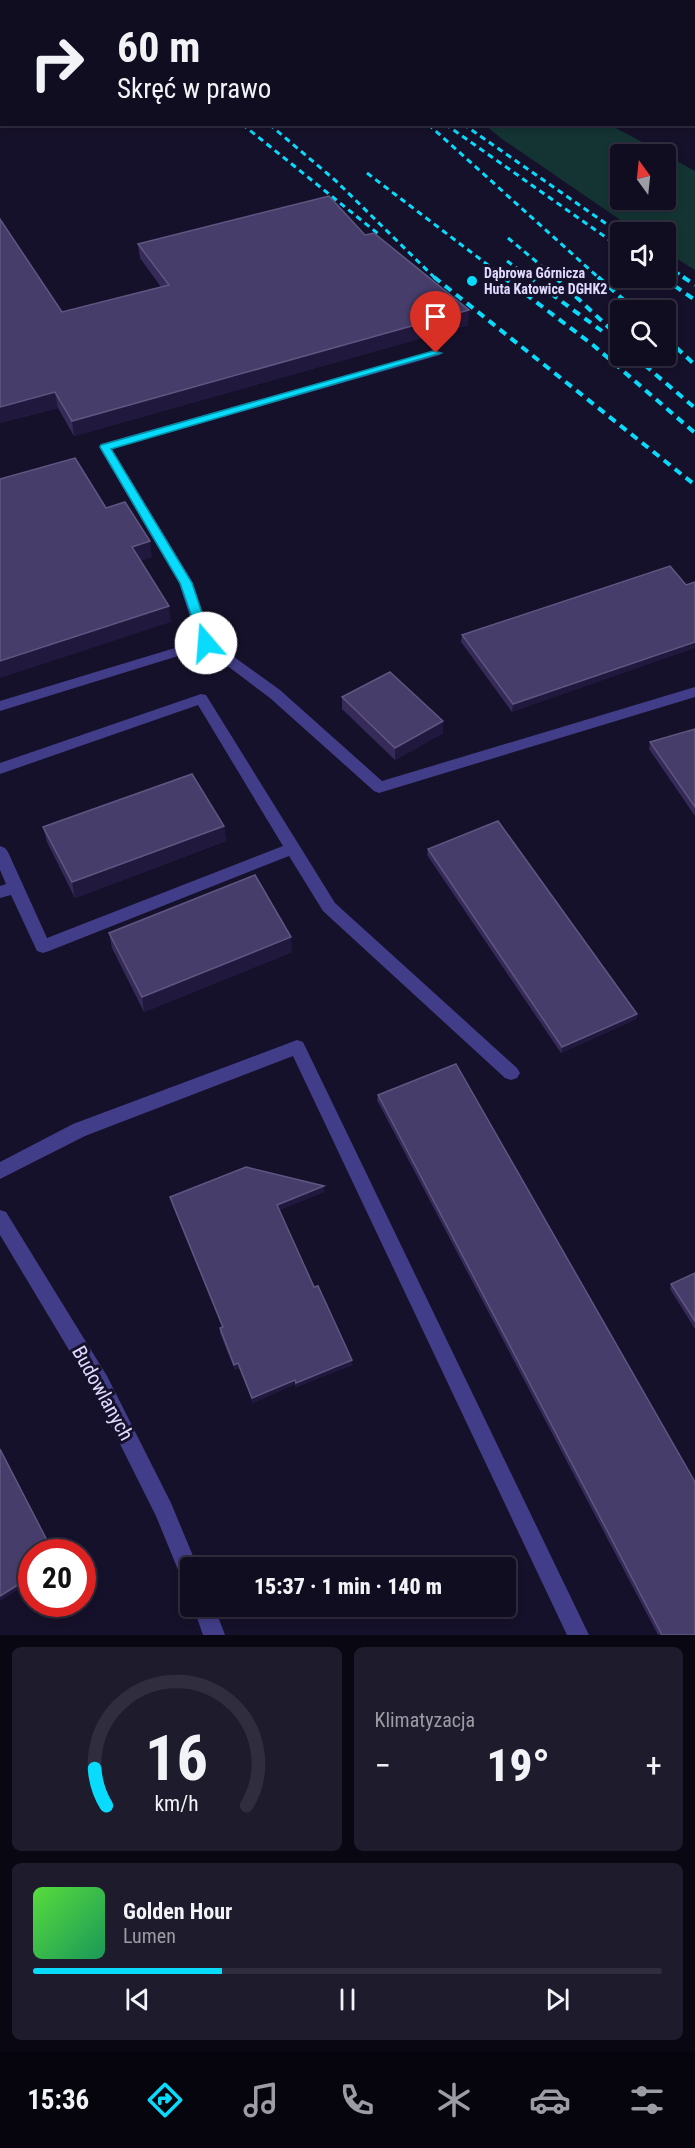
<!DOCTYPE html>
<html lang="pl">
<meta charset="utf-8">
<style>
:root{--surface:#100d20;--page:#1e1b2d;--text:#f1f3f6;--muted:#9c9ca5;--line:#302d3e;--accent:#08dbfc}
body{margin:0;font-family:"Roboto Condensed",sans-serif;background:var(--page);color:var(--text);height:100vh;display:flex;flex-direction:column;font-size:22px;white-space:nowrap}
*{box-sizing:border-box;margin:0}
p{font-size:20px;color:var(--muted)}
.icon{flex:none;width:33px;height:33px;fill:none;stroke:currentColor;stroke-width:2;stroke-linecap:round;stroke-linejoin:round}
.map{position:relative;height:1635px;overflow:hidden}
.details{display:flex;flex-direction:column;gap:12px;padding:12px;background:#090712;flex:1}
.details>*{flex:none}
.guide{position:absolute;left:0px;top:0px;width:696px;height:126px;box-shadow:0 3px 9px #0003,0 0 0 2px var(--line);background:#100d20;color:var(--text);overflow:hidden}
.needle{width:39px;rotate:345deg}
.buttons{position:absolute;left:610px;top:144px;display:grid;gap:12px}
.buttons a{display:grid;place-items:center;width:66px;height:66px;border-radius:6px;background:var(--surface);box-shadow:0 3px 9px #0003,0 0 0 2px var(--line);font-size:30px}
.speed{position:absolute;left:18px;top:1539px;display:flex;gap:12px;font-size:30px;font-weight:700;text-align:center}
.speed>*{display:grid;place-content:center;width:78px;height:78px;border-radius:50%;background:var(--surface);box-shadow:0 3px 9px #0003,0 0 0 2px var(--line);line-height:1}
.speed .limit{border:9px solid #d22;background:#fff;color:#111}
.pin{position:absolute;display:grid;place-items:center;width:51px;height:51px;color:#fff;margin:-62px -26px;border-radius:50% 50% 50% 0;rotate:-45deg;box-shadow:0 0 6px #0007}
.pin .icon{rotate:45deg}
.me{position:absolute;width:66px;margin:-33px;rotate:342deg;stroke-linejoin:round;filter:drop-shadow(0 0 4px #0008)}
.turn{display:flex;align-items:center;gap:21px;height:126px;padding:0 18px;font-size:27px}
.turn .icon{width:78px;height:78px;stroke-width:2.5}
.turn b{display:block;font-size:42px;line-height:51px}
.big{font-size:45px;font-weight:800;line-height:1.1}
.details .card{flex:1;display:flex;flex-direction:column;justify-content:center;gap:9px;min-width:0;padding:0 21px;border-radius:9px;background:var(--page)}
.details .dial{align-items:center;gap:0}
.dial svg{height:156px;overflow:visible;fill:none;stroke:var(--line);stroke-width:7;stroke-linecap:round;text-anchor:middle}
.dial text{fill:var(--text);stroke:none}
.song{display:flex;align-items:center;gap:18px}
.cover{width:72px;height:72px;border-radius:9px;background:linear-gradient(135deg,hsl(110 70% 55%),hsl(150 70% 35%))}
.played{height:6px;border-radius:3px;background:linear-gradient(90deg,var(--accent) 30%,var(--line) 30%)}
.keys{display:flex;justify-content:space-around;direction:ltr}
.heat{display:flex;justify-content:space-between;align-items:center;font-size:33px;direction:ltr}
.details .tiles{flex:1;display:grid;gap:12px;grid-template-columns:1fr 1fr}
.card:last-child{grid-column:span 2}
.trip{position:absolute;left:180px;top:1557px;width:336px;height:60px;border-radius:6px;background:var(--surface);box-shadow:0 3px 9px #0003,0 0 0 2px var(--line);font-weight:800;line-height:60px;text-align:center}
.dock{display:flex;height:96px;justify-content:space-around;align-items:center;background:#06050d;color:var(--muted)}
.dock .icon{width:42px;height:42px}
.dock .current{color:var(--accent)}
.dock b{font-size:27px;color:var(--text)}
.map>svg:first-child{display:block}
</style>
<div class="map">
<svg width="695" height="1635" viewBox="0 0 695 1635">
<rect width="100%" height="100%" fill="#16112a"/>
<g fill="#143434">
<polygon points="311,0 695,0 695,40 694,2"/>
<polygon points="485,125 610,125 665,154 621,154 621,200 666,200 666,155 695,171 695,270 666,252 666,232 638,232 502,139"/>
</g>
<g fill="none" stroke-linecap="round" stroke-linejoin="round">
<g fill="#423d88" fill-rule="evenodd">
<polygon points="436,350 442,353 440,355 112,449 193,583 212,641 280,690 382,781 695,687 695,697 379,793 374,791 270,698 204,648 0,711 0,701 198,641 179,583 99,447 101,444"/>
<polygon points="201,694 206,695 335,903 517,1068 520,1073 517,1078 511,1080 505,1078 323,911 289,856 49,951 43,953 37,951 11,895 0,898 0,886 6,884 0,870 0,846 5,848 8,852 47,938 283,846 198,705 0,774 0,763"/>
<polygon points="297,1040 303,1042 589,1635 567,1635 293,1056 85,1136 0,1179 0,1162 73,1124"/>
<polygon points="0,1210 6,1212 107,1376 171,1503 198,1568 190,1568 190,1585 183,1582 156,1516 93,1390 0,1235"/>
<polygon points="193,1606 214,1606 225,1635 203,1635"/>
</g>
<g stroke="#08dbfc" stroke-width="3" stroke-dasharray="6 4.5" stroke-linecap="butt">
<polyline points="71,0 74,2"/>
<polyline points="109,0 111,2"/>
<polyline points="267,0 269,2"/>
<polyline points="283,0 286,2"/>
<polyline points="242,124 381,236"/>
<polyline points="269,124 336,181 435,278"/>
<polyline points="428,124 599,278"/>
<polyline points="445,124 621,248"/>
<polyline points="463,124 621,234"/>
<polyline points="367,173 505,278"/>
<polyline points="508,238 556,278"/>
<polyline points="507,261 530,278"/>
<polyline points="666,265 685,278"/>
</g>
<g stroke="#08dbfc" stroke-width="4" stroke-dasharray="8 6" stroke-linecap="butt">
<polyline points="434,277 695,485"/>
<polyline points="503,277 593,345 695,433"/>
<polyline points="528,277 602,331"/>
<polyline points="555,277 621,339"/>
<polyline points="598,277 635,310"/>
<polyline points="683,277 695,285"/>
<polyline points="663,278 695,300"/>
<polyline points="666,338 695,365"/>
<polyline points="634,356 695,408"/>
</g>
</g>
<g fill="#352a58">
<polygon points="0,219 62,312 161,287 140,258 138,244 365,235 468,325 74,436 58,408 0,423"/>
<polygon points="670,566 512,712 461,642 462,635"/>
<polygon points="342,697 443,721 443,733 395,760 342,709"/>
<polygon points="695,729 695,816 649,749 650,742"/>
<polygon points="224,826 226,841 75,898 47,842 43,827"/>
<polygon points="428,849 637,1014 636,1019 561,1053 427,855"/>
<polygon points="109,933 292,952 144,1012 112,948"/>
<polygon points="378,1095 695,1635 658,1635 377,1100"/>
<polygon points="324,1192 279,1210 314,1287 352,1360 352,1365 296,1387 295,1384 253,1403 239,1368 235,1370 220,1333 220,1328 222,1327 171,1202 170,1197"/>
<polygon points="695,1273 695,1329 670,1289 671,1284"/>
</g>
<g fill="#21183e">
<polygon points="469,310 468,325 74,436 72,421"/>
<polygon points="55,392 58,408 0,423 0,407"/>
<polygon points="150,541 152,557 134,563 132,547"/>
<polygon points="169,606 171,622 0,678 0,661"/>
<polygon points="695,642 695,648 512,712 513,704"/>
<polygon points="443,721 443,733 395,760 395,748"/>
<polygon points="224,826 226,841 75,898 72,882"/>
<polygon points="291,937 292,952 144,1012 142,997"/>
<polygon points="637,1014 636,1019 561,1053 562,1047"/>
<polygon points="324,1186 324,1192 277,1211 277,1205"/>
<polygon points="352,1360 352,1365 296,1387 296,1383"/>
<polygon points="238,1363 239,1368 235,1370 234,1365"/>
<polygon points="295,1380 295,1384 253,1403 252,1398"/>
<polygon points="32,1576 32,1581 0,1601 0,1596"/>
</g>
<g fill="#473d6a" stroke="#5f5681" stroke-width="1.5">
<polygon points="329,196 365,235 374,233 469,310 72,421 55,392 0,407 0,219 62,312 169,285 138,244"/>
<polygon points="75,458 106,508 125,502 150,541 132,547 169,606 0,661 0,479"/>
<polygon points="670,566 686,585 695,582 695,642 513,704 462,635"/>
<polygon points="390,672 443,721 395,748 342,697"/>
<polygon points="695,729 695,807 650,742"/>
<polygon points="192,774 224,826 72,882 43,827"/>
<polygon points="498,821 637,1014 562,1047 428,849"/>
<polygon points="255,875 291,937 142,997 109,933"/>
<polygon points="456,1064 695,1482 695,1635 662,1635 378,1095"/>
<polygon points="246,1167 324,1186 277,1205 314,1287 318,1286 352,1360 296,1383 295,1380 252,1398 238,1363 234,1365 220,1328 223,1327 170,1197"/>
<polygon points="695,1273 695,1321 671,1284"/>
<polygon points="0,1449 53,1552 32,1552 32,1576 0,1596"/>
</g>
<polygon fill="#08dbfc" stroke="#058ea4" stroke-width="1.5" points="433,351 441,353 111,449 192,583 212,643 210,646 202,646 180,583 100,447 101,445"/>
<circle fill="#08dbfc" stroke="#16112a" stroke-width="2" cx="472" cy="281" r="6"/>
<g text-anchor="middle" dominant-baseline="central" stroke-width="6" stroke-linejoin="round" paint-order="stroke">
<g font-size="14" font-weight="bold" fill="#e0daff" stroke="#16112a" text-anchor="start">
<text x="484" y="273">Dąbrowa Górnicza<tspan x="484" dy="16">Huta Katowice DGHK2</tspan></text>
</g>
<g font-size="20" fill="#e0daff" stroke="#16112a">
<text transform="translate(103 1393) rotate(61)">Budowlanych</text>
</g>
</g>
</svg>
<div class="buttons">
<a><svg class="needle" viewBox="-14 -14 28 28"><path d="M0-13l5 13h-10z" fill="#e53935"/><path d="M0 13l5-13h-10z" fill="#9c9ca5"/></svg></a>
<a><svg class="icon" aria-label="sound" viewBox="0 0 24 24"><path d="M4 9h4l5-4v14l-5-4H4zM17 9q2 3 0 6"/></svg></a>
<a><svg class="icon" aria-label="search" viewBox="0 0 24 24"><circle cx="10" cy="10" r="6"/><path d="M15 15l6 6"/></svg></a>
</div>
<div class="speed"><div class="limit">20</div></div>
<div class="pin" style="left:436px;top:353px;background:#d93025"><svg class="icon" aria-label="arrive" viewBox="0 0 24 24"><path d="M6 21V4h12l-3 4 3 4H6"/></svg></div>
<svg class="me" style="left:206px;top:643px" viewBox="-20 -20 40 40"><circle r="19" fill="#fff"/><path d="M0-13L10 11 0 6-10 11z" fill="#08dbfc"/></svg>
<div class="trip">15:37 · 1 min · 140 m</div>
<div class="guide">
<div class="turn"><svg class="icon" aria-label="right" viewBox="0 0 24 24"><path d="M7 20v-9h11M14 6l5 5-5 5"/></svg><div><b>60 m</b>Skręć w prawo</div></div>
</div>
</div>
<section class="details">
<div class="tiles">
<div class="card dial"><svg viewBox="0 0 100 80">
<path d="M14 69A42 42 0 1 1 86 69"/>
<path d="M14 69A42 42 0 0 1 8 50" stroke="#08dbfc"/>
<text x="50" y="56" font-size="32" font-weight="700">16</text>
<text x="50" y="72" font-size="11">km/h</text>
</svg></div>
<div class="card"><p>Klimatyzacja</p>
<div class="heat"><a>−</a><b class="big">19°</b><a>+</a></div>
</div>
<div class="card">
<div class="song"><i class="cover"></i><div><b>Golden Hour</b><p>Lumen</p></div></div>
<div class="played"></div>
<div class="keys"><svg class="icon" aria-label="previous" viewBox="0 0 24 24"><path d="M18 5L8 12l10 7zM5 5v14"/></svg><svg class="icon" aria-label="pause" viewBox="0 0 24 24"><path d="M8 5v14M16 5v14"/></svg><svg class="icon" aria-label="next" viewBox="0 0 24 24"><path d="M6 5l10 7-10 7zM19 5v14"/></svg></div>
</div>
</div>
</section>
<nav class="dock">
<b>15:36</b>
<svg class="icon current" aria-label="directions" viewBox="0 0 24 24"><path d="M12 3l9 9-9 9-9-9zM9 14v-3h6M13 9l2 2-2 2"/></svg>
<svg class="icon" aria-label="music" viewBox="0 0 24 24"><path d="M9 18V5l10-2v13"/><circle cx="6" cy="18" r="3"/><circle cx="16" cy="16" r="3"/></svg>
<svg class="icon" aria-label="phone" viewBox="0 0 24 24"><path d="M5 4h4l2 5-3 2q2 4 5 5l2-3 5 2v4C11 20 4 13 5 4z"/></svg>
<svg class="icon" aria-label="climate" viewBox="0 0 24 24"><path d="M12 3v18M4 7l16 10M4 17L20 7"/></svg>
<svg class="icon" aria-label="car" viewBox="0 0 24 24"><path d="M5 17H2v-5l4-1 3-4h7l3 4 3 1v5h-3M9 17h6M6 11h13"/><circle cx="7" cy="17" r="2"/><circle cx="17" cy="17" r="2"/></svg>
<svg class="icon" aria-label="filters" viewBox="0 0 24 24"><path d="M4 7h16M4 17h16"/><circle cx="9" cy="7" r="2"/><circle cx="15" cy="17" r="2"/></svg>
</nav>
